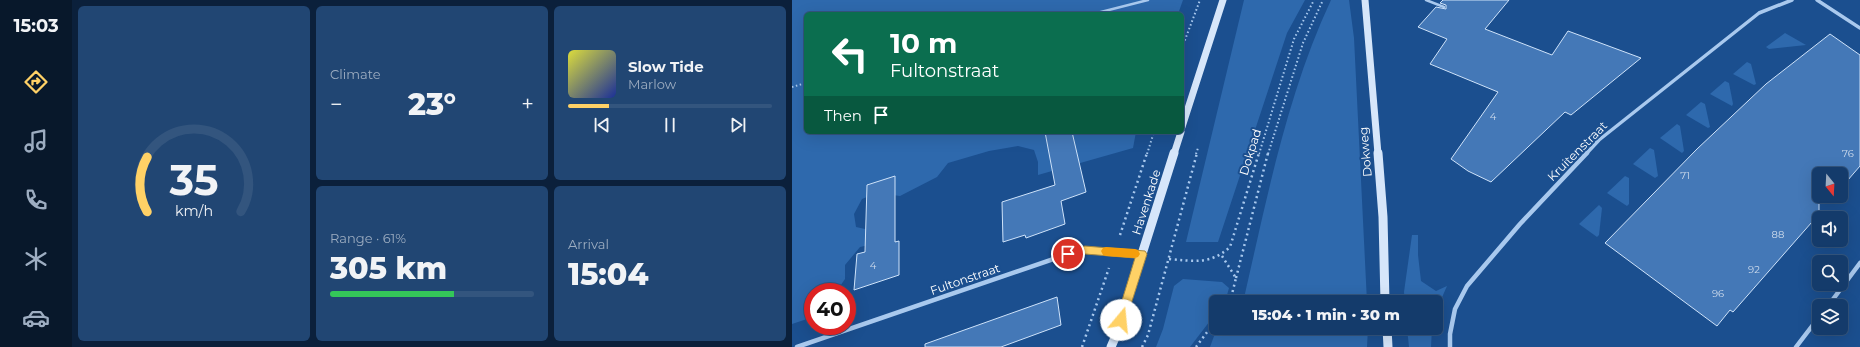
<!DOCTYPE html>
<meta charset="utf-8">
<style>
:root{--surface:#143b6b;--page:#214673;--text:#f1f3f6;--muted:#9dadc1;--line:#33557e;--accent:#ffd166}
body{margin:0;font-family:Montserrat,sans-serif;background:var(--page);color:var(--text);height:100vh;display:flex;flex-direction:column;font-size:15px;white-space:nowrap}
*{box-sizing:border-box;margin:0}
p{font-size:13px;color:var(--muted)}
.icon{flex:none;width:22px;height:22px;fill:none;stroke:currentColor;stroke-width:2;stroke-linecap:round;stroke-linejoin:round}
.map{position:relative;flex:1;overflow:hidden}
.panel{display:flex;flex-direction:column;gap:6px;padding:6px;background:#0b203b;width:720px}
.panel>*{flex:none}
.top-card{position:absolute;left:12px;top:12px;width:380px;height:122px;border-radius:6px;box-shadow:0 4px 16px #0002,0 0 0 1px var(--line);background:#0b6e4f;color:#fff;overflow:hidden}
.needle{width:26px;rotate:162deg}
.buttons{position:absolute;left:1020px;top:167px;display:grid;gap:8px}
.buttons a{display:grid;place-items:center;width:36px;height:36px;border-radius:6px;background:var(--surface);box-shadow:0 4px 16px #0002,0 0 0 1px var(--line);font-size:20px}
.speed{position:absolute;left:12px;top:283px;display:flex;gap:8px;font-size:20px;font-weight:700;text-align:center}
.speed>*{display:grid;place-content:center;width:52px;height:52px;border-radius:50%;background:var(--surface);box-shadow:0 4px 16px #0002,0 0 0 1px var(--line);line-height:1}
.speed .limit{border:6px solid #d22;background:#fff;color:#111}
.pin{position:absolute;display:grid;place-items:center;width:34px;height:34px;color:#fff;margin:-17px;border:2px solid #fff;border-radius:50%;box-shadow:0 1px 4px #0007}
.me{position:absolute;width:44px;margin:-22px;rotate:17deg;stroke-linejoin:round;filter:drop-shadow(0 0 3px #0008)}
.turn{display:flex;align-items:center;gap:14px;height:84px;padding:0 20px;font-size:18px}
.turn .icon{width:52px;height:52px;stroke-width:2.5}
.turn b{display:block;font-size:28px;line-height:34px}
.then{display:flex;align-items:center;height:38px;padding:0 20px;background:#0003;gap:8px;font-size:15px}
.big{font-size:30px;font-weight:800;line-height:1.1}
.panel .widget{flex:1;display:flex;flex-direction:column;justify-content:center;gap:6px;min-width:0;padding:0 14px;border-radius:6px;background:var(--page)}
.panel .dial{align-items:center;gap:0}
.dial svg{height:104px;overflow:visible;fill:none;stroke:var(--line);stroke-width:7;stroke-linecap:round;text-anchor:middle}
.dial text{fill:var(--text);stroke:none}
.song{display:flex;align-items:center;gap:12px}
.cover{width:48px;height:48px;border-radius:6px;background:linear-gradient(135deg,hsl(60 70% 55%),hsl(230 70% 35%))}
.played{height:4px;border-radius:2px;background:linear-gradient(90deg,var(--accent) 20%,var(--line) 20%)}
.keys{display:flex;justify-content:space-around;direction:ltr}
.heat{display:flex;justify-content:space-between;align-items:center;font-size:22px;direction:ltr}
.charge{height:6px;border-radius:3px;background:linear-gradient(90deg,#34c759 61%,var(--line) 0)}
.panel .tiles{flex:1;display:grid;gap:6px;grid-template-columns:repeat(3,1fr)}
.widget:first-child{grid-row:span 2}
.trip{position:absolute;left:417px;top:295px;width:234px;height:40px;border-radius:6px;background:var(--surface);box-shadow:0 4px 16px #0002,0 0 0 1px var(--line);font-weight:800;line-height:40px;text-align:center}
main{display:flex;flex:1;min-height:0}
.dock{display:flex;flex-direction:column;width:72px;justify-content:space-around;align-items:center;background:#08182b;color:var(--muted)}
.dock .icon{width:28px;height:28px}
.dock .active{color:var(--accent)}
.dock b{font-size:18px;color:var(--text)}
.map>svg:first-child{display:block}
</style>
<main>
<nav class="dock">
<b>15:03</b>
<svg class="icon active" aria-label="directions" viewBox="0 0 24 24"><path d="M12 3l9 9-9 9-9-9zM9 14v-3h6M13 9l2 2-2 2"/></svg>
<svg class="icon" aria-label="music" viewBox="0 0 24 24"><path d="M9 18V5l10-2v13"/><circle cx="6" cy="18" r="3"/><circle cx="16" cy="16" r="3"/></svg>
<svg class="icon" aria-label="phone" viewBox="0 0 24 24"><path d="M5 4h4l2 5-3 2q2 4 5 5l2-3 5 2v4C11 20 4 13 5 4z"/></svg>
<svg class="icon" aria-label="climate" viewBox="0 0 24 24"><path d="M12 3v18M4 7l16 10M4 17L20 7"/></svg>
<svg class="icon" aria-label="car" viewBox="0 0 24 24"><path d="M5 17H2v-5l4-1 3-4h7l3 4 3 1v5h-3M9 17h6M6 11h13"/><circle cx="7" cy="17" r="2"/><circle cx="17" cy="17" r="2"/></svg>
</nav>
<section class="panel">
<div class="tiles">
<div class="widget dial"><svg viewBox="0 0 100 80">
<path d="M14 69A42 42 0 1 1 86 69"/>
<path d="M14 69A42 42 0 0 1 14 27" stroke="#ffd166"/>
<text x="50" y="56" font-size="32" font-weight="700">35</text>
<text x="50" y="72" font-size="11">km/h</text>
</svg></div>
<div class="widget"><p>Climate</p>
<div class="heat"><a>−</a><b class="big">23°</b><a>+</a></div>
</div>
<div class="widget">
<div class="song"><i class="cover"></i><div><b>Slow Tide</b><p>Marlow</p></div></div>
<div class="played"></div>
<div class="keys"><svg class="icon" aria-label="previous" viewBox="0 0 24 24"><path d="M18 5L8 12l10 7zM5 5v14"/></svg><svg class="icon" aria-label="pause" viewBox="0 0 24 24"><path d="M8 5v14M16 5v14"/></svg><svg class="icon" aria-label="next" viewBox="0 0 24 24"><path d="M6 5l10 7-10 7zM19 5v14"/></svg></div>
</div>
<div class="widget"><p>Range · 61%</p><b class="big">305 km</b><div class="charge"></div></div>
<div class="widget"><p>Arrival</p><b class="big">15:04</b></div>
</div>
</section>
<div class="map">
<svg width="1068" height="347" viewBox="0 0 1068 347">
<rect width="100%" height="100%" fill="#1b4f8f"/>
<g fill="#2e69ad">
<polygon points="0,0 391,0 386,14 14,14 14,132 344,132 341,148 246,175 246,162 242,150 226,146 197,151 156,163 145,177 108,196 85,193 70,199 62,214 64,227 91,233 90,242 68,247 53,265 53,279 44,292 21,292 21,317 0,324"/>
<polygon points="452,0 513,0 495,33 426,242 394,242"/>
<path d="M539,0H557L562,38L575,302H448L452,298C475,198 495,94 539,0Z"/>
<polygon points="993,33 1014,45 977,49 974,47"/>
<polygon points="955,62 959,64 964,84 962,85 941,74"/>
<polygon points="933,81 937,83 941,104 940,106 918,94"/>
<polygon points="909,102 913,104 918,127 916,128 894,115"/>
<polygon points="885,124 888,126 892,151 890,153 868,138"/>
<polygon points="858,148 862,150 866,176 863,178 841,164"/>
<polygon points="833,176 837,178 837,204 835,206 815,193"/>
<polygon points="807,205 810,208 807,235 805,237 787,224"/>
<polygon points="620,235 626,235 626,255 629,281 644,291 655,286 644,311 644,302 613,302 612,292"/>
<polygon points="391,279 430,282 437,288 433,302 424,302 424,313 398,347 364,347 371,329 382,286"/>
<polygon points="425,328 576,328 575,347 418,347"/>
<polygon points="615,328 640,328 639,347 617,347"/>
</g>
<g fill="#4478b7" stroke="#cfe3fa">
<polygon points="651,0 717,0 693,29 760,55 776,31 849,58 779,115 773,112 699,182 676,171 659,159 706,92 638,64 655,39 626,27 644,7 654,9 654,5 648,3"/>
<polygon points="1038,34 1068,55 1068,166 1049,188 1049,174 1027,174 1027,214 941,312 938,310 925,326 813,243 905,149 974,84"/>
<polygon points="253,132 280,132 294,192 269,201 273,224 234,238 233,235 211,242 210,202 263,185"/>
<polygon points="103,176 103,242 107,241 107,275 62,290 65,254 73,252 75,185"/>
<polygon points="265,297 269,325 209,347 133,347 133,344"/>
</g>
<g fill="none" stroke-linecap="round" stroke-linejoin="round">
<g stroke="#a9c9ee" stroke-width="2" stroke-dasharray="1.5 2.5" stroke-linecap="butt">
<polyline points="390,48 408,0"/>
<polyline points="0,87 14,83"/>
<polyline points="355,154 362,132"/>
<polyline points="404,154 406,148"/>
<polyline points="467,154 502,39 522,0"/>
<polyline points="476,154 511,43 531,0"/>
</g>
<g stroke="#a9c9ee" stroke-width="2.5" stroke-dasharray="2 3.5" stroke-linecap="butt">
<polyline points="328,235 355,153"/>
<polyline points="430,256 444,278 438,302"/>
<path d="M377,259C402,261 418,265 438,247L467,153"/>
<polyline points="444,278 476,153"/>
<polyline points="290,347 317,268"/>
<polyline points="350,347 356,335 405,153"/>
<polyline points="404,347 424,320"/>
</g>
<g stroke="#a9c9ee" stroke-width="2.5">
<polyline points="634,0 652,7"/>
<polyline points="301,14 356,0"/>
</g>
<g stroke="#a9c9ee" stroke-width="3.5">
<polyline points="1025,0 1068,28"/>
<polyline points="794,154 807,140 967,13 1000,0"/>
</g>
<g stroke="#a9c9ee" stroke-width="4.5">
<polyline points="1036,306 1068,263"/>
<polyline points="5,347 276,254 293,250 349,254"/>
<polyline points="658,347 658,334 663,309 675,286 728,224 795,153"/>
<polyline points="1004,347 1027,317"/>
</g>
<g stroke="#d6e6fa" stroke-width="7">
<polyline points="573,0 586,154"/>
<polyline points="390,127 431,0"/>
<polyline points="382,154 389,132"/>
</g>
<g stroke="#d6e6fa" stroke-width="9">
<polyline points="586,153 591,217 593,302"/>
<polyline points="595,328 596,347"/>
<polyline points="319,347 325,333 382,153"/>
</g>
</g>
<polygon fill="#ffd166" stroke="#a68842" points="293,246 353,251 355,254 333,323 329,325 326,323 324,320 343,258 293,254 276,258 272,257 271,254 272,250"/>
<polygon fill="#f59e0b" points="314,247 343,249 346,250 348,254 346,257 343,258 314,256 311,255 309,251 311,248"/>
<g text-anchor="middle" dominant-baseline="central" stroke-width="4" stroke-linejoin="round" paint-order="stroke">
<g font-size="10" fill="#d0dded">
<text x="701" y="116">4</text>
<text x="1056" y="153">76</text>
<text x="893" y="175">71</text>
<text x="986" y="234">88</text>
<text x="81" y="265">4</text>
<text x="962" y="269">92</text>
<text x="926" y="293">96</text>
</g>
<g font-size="12" fill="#fff" stroke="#1b4f8f">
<text transform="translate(785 151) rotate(-45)">Kruitenstraat</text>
<text transform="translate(458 152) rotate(-73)">Dokpad</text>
<text transform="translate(573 152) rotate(-95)">Dokweg</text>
<text transform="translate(354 202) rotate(-72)">Havenkade</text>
<text transform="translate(173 279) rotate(-19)">Fultonstraat</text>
</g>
</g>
</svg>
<div class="buttons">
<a><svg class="needle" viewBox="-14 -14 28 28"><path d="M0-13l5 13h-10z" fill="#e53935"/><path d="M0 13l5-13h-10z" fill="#9dadc1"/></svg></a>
<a><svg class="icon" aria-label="sound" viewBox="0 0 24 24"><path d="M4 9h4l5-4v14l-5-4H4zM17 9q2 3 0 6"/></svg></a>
<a><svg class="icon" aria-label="search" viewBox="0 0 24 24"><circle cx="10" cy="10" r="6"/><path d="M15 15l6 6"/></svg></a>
<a><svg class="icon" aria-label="layers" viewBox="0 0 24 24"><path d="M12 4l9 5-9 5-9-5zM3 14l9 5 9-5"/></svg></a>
</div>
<div class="speed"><div class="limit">40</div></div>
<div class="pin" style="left:276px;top:254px;background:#d93025"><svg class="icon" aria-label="arrive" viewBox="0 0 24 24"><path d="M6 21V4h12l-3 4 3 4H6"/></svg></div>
<svg class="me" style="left:329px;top:320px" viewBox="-20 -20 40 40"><circle r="19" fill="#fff"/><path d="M0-13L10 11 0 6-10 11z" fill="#ffd166"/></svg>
<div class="trip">15:04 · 1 min · 30 m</div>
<div class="top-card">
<div class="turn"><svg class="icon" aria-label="left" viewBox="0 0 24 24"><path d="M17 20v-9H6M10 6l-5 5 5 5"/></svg><div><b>10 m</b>Fultonstraat</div></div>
<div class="then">Then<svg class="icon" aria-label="arrive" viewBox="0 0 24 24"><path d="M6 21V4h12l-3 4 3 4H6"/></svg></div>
</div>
</div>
</main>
